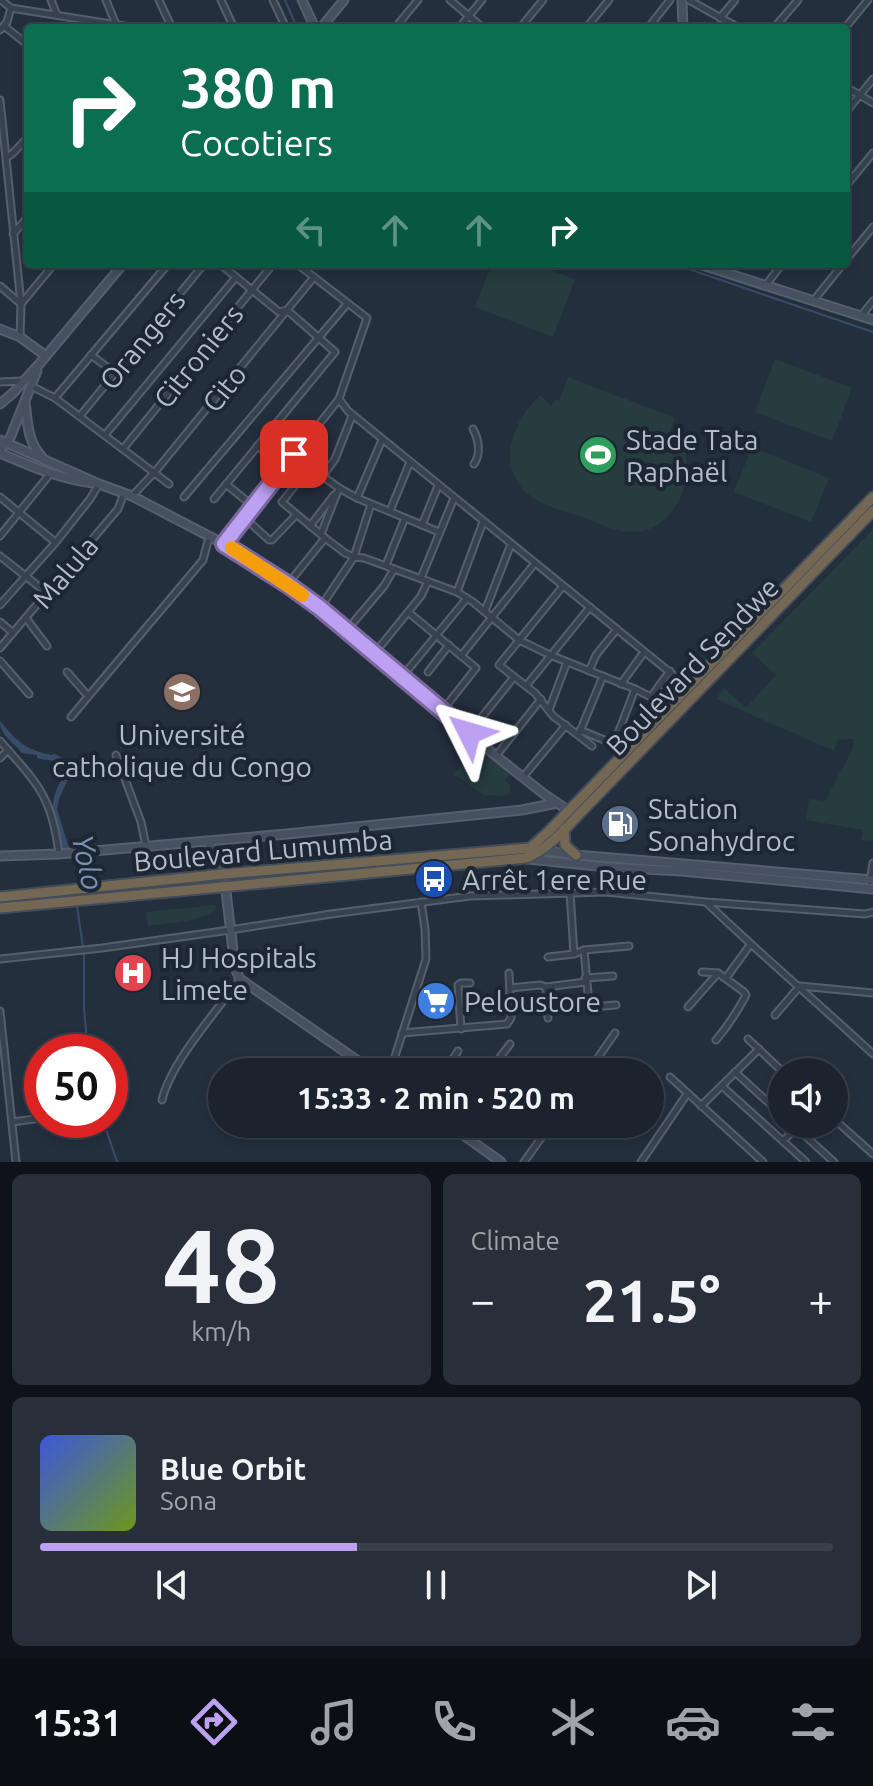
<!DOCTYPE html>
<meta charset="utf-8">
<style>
:root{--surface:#1b232e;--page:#282f3a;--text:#f1f3f6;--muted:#a0a4aa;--line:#39404a;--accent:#bca0f2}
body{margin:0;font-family:Ubuntu,sans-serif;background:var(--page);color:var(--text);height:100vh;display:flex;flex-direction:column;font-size:30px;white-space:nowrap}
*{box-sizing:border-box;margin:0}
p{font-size:26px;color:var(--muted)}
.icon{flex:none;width:44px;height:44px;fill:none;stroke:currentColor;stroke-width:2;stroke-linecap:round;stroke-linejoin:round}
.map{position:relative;height:1162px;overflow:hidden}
.side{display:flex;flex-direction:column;gap:12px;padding:12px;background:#0f1319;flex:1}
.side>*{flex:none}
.guide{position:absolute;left:24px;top:24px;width:826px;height:244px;border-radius:8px;box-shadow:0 4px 12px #0003,0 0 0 2px var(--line);background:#0b6e4f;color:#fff;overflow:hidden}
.tools{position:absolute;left:768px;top:1058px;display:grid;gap:16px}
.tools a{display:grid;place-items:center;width:80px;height:80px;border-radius:50%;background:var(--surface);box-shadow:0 4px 12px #0003,0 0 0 2px var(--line);font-size:40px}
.speed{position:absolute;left:24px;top:1034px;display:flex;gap:16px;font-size:40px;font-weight:700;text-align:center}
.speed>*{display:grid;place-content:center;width:104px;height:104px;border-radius:50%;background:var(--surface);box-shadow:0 4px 12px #0003,0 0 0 2px var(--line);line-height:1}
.speed .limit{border:12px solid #d22;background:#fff;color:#111}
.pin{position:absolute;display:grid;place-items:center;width:68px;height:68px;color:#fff;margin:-34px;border-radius:16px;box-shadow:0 4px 12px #0006}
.me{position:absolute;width:88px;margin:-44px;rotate:310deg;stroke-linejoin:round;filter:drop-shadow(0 0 6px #0008)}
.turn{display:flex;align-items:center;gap:28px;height:168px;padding:0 24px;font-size:36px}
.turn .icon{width:104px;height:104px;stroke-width:2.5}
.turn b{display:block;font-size:56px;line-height:68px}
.lanes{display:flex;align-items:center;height:76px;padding:0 24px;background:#0003;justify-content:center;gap:40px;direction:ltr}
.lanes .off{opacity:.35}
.big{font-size:60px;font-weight:700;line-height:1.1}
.side .tile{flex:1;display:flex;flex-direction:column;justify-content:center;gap:12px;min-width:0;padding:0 28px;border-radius:12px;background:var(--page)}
.side .dial{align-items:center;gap:0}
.dial b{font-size:104px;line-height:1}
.song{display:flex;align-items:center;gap:24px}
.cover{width:96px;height:96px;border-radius:12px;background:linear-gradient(135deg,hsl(230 70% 55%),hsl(80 70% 35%))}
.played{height:8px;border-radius:4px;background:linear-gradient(90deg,var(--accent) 40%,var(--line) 40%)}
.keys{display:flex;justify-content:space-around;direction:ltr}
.heat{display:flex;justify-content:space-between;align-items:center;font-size:44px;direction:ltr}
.side .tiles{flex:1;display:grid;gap:12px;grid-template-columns:1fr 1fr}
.tile:last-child{grid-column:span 2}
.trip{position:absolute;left:208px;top:1058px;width:456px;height:80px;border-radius:40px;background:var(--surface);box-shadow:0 4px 12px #0003,0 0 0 2px var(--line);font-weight:700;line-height:80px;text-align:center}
.tab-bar{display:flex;height:128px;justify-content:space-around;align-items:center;background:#0b0e12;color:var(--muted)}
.tab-bar .icon{width:56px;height:56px}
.tab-bar .active{color:var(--accent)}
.tab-bar b{font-size:36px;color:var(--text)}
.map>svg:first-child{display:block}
</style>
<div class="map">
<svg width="873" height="1162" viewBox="0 0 873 1162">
<rect width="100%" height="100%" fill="#242f3e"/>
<g fill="#263c3f">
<polygon points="492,264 534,264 575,279 553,337 475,307"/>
<polygon points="775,359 852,388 832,441 755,412"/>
<path d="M568,377L675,418L666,442L669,443L671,451L683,448C690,461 688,477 683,490C677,509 662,528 641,531C620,535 601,524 582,517C567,512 549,508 535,499C494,474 510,421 541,395L551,406L556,400L559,401Z"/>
<polygon points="752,447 829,478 811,522 734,492"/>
<polygon points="873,529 873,841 861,840 863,830 806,820 809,799 825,801 853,748 853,739 837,740 834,751 716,699 724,688 746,708 776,675 752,653"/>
<polygon points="476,747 510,773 505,780 510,786 510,791 506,796 483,795 454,774"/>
<path d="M215,905L217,909C202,922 168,923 148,926L146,912Z"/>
</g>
<path fill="#394c67" d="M0,721C17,742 25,749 51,755L55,754L73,764V768L59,799L57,809L69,848L63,849C58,828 48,811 56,791C59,782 66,777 68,767C58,759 48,761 37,758V755L22,753C14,743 0,735 0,721Z"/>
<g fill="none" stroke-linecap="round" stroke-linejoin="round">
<g stroke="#394c67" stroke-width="2">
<polyline points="285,0 297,28"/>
<polyline points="674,264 873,332"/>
<polyline points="77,906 83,947"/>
<polyline points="84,953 84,1008 88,1052"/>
<polyline points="103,1120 117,1162"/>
</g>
<defs>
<g id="street">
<polyline points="1,0 11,8 136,28"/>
<polyline points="51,0 57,15"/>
<polyline points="106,0 117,27"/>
<polyline points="159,0 172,28"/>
<polyline points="221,0 234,28"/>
<polyline points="273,0 286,28"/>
<polyline points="450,0 483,28"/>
<polyline points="689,0 739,28"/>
<polyline points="720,18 735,0"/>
<polyline points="4,26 28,45"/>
<polyline points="395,28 418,0"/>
<polyline points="459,28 482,0"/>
<polyline points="520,28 543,0"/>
<polyline points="586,28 609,0"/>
<polyline points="648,28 670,0"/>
<polyline points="774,28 798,0"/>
<polyline points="845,28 868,0"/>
<polyline points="0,30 7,22 11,8"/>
<polyline points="846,87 873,103"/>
<polyline points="0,100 21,304 20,337"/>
<polyline points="846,112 873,79"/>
<polyline points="7,157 12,154 28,137"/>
<polyline points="846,186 873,153"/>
<polyline points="13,234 28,217"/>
<polyline points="846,260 873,227"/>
<polyline points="766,285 782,264"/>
<polyline points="0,286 21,304 54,264"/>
<polyline points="814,300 843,264"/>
<polyline points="861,316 873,301"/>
<polyline points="91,355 115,373"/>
<polyline points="0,382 23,381"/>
<polyline points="31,386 55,398 169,484"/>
<polyline points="55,398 168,264"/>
<polyline points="339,399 348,411 688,687"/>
<polyline points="80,416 204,264"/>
<path d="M473,429C479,440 481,454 474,464"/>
<polyline points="105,435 236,277"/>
<polyline points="257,446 284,467"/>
<polyline points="123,449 273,264"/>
<polyline points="323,476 335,459 352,416"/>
<polyline points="226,484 254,507"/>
<polyline points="132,496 154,473 314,277"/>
<polyline points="0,497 55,542"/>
<polyline points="184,497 347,304"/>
<polyline points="357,498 382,440"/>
<polyline points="214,499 335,352 287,310 279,312 220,264"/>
<polyline points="390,511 410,462"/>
<polyline points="245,518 269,540 272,540 296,515"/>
<polyline points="422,525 438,486"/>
<polyline points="310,526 334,495"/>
<polyline points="439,532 357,498 339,488 310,467 282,502 325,538 345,553 354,557 364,558 457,592 473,602 519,640 550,655 635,689 661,702 668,708"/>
<polyline points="321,534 339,488"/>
<polyline points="0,536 50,474"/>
<polyline points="224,544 339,399 367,318 297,264"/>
<polyline points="0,556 47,593"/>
<polyline points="386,565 405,518"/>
<polyline points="421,578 454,498"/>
<polyline points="288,584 325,538"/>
<polyline points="563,586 499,665 535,693 553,716 592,746"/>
<polyline points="457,592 483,522"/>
<polyline points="0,605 56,542 90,499 99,484"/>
<polyline points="320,608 354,557 371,504"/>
<polyline points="485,611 511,544"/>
<polyline points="408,612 476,668 442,711"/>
<polyline points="26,618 47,646"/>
<polyline points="0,622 12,632"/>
<polyline points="347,630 384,586 394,569"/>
<polyline points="0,648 118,509 124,493"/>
<polyline points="374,654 421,596 428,581"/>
<polyline points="461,656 535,563"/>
<polyline points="0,661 29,694"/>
<polyline points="589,671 596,655 617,629"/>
<polyline points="67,672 88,696"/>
<polyline points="428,672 449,645"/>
<polyline points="402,677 467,598"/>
<polyline points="621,684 644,652"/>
<polyline points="526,686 590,607"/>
<polyline points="651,697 670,671"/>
<polyline points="549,710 567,662"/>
<polyline points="71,717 203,560 209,537"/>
<polyline points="580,730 614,744 625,751"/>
<polyline points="469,733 514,677"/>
<polyline points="579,734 603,676"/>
<path d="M0,741C37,783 52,796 59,854"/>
<polyline points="614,744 635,689"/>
<polyline points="116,755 141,822 146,846"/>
<polyline points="496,756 541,699"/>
<polyline points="0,758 8,750"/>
<polyline points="523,777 566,725"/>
<polyline points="870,882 873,863"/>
<polyline points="570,892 574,954"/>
<path d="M707,903C761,955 818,1003 873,1054"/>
<polyline points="584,950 589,1005 592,1007 616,1005"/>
<polyline points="548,957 574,954 584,950 629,946"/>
<polyline points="0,959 102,948 230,930 331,914 470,896 606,892 706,902 865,914 873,912"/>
<path d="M702,972L718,973L744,992L746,995C737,1012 729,1025 716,1040"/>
<polyline points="585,978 613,976"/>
<polyline points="726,978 750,945"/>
<polyline points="546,987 548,1018"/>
<polyline points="510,988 540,985 546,987 586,982"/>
<polyline points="688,1007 718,973"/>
<polyline points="0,1011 16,1162"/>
<polyline points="775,1015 800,986 873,993"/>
<polyline points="461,1029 458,985 461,983 470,983"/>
<polyline points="402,1033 507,1024 511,1018 509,973"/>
<polyline points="748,1039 783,1072"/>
<polyline points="390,1072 426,959 425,929 421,902"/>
<polyline points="444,1072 458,1051"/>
<polyline points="489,1072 510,1044"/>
<polyline points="588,1072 615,1033"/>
<polyline points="735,1072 782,1115"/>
<polyline points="670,1077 763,1162"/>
<polyline points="722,1086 806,1162"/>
<path d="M162,1100C171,1062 216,1012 240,979"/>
<polyline points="701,1106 759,1049"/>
<polyline points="834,1119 873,1154"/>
<polyline points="12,1122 42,1118"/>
<polyline points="792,1124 834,1162"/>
<polyline points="783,1141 800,1124"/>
<polyline points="524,1162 551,1124"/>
<polyline points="641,1162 687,1094"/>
</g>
<g id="secondary">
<polyline points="302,0 315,28"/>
<polyline points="682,0 683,28"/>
<polyline points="321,28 344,0"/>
<polyline points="699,264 873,320"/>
<polyline points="0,329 20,337 46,356"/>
<path d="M25,402C28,423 27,441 42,457"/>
<polyline points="0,404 13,393 41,362 123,264"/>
<polyline points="0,440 99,484 132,496 224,544 287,584 320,608 496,756 544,794 572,813"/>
<polyline points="0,450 10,438 37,371"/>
<path d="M0,453C30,466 60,479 93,483"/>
<polyline points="207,841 218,858 224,874 235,968 240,979 374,1072"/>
<polyline points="541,850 576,855 873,880"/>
<polyline points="0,856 59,854 287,834 522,810 557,803"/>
<polyline points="528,859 607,867 681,871 873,889"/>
<polyline points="448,1124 501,1162"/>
</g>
<g id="highway">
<polyline points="564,829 565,845 576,855"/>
<polyline points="0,897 224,874 530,848 549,831 873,497"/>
<path d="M0,908L526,858C551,848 571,822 590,803L873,511"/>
</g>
</defs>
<use href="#street" stroke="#565f6c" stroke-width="9"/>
<use href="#secondary" stroke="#565f6c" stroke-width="11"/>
<use href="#highway" stroke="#434c59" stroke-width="13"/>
<use href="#street" stroke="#38414e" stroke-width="5"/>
<use href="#secondary" stroke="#465061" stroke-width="7"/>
<use href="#highway" stroke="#746855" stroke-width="9"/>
</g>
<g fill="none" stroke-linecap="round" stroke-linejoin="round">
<defs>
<polyline id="route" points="294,454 224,544 287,584 320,608 469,733"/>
</defs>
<use href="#route" stroke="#7a689d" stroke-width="20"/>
<use href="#route" stroke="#bca0f2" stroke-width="14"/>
<polyline stroke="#f59e0b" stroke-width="14" points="232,548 302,595"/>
</g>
<defs>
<symbol id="stadium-disc" viewBox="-11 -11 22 22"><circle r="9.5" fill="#2e9e5b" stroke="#1d2633"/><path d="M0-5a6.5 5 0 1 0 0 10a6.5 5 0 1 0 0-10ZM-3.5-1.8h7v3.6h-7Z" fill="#fff"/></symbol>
<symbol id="university-disc" viewBox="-11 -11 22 22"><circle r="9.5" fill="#8d6e63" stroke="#1d2633"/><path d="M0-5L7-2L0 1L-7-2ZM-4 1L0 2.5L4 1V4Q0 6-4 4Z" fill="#fff"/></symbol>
<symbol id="fuel-disc" viewBox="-11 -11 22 22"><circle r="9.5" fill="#5c6f8a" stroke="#1d2633"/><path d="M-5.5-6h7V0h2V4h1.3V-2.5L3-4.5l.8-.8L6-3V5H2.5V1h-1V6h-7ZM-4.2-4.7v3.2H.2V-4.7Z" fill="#fff"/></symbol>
<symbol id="bus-disc" viewBox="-11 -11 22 22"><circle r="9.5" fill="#1a4fb4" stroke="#1d2633"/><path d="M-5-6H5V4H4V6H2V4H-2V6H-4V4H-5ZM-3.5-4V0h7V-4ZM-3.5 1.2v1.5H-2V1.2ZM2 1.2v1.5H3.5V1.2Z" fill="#fff"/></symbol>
<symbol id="hospital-disc" viewBox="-11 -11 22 22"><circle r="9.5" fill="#e0444e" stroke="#1d2633"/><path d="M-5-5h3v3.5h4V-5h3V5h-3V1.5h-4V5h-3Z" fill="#fff"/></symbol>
<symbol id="supermarket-disc" viewBox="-11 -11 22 22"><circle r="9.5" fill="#3f7fe0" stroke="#1d2633"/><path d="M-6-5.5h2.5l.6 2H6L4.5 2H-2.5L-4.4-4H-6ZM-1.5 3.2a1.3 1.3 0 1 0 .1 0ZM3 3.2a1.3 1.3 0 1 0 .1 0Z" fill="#fff"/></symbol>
</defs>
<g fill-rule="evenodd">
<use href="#stadium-disc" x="576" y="433" width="44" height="44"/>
<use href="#university-disc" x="160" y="670" width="44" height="44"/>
<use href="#fuel-disc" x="598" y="802" width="44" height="44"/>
<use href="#bus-disc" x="412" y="857" width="44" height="44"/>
<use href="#hospital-disc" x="111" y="951" width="44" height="44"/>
<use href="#supermarket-disc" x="414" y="979" width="44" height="44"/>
</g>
<g text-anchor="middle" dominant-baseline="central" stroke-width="8" stroke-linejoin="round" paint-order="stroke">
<g font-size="28" fill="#b4bcc9" stroke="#1d2633">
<text transform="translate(142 340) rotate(-51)">Orangers</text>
<text transform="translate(198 356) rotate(-51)">Citroniers</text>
<text transform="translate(224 388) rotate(-51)">Cito</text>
<text transform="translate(65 572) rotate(-50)">Malula</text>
<text transform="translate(692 666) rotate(-46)">Boulevard Sendwe</text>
<text transform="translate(263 850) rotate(-5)">Boulevard Lumumba</text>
</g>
<g font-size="28" fill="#b4bcc9" stroke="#1d2633" text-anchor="start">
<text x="626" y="439">Stade Tata<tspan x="626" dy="32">Raphaël</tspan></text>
<text x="182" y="734" text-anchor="middle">Université<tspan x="182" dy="32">catholique du Congo</tspan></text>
<text x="648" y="808">Station<tspan x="648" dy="32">Sonahydroc</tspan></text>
<text x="462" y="879">Arrêt 1ere Rue</text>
<text x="161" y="957">HJ Hospitals<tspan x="161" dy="32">Limete</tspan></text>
<text x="464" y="1001">Peloustore</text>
</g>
<g font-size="30" font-style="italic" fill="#7c92b1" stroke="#1d2633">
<text transform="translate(88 862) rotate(78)">Yolo</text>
</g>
</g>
</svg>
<div class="tools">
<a><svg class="icon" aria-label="sound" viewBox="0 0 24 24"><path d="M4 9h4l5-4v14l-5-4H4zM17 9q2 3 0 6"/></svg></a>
</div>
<div class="speed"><div class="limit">50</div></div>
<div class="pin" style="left:294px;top:454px;background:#d93025"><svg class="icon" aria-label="arrive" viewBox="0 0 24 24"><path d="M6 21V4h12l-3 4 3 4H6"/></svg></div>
<svg class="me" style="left:469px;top:733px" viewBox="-20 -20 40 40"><path d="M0-17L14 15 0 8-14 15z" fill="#bca0f2" stroke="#fff" stroke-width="4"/></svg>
<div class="trip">15:33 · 2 min · 520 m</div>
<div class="guide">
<div class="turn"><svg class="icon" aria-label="right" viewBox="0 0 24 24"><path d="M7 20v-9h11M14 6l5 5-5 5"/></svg><div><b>380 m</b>Cocotiers</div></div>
<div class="lanes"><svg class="icon off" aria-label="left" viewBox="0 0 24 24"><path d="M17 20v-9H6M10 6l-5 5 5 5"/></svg><svg class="icon off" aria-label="ahead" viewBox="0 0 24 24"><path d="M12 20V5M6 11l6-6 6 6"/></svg><svg class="icon off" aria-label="ahead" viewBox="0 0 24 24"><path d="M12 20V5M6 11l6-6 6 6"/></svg><svg class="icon" aria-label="right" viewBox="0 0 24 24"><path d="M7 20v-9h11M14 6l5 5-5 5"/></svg></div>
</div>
</div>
<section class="side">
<div class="tiles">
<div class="tile dial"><b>48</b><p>km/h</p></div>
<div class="tile"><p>Climate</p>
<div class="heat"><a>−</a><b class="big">21.5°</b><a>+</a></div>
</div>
<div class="tile">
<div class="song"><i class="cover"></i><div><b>Blue Orbit</b><p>Sona</p></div></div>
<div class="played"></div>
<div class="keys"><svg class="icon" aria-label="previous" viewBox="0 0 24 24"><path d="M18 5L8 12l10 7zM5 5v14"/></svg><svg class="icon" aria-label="pause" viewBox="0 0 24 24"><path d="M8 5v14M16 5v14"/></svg><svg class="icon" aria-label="next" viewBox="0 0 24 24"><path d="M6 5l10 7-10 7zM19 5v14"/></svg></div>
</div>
</div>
</section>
<nav class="tab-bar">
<b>15:31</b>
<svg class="icon active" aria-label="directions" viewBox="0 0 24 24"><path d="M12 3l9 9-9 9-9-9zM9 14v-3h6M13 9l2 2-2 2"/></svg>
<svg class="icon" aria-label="music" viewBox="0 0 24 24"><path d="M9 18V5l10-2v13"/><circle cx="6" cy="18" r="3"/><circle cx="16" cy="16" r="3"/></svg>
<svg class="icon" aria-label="phone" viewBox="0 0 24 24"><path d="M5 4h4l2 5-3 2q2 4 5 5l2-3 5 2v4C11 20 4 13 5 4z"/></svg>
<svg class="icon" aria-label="climate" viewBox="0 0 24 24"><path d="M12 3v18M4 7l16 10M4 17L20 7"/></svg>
<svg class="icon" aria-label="car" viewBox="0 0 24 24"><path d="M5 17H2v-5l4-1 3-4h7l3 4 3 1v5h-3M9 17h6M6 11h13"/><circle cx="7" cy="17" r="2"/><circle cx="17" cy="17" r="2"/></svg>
<svg class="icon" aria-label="filters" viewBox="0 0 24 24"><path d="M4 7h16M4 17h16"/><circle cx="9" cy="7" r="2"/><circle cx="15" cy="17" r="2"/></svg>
</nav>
